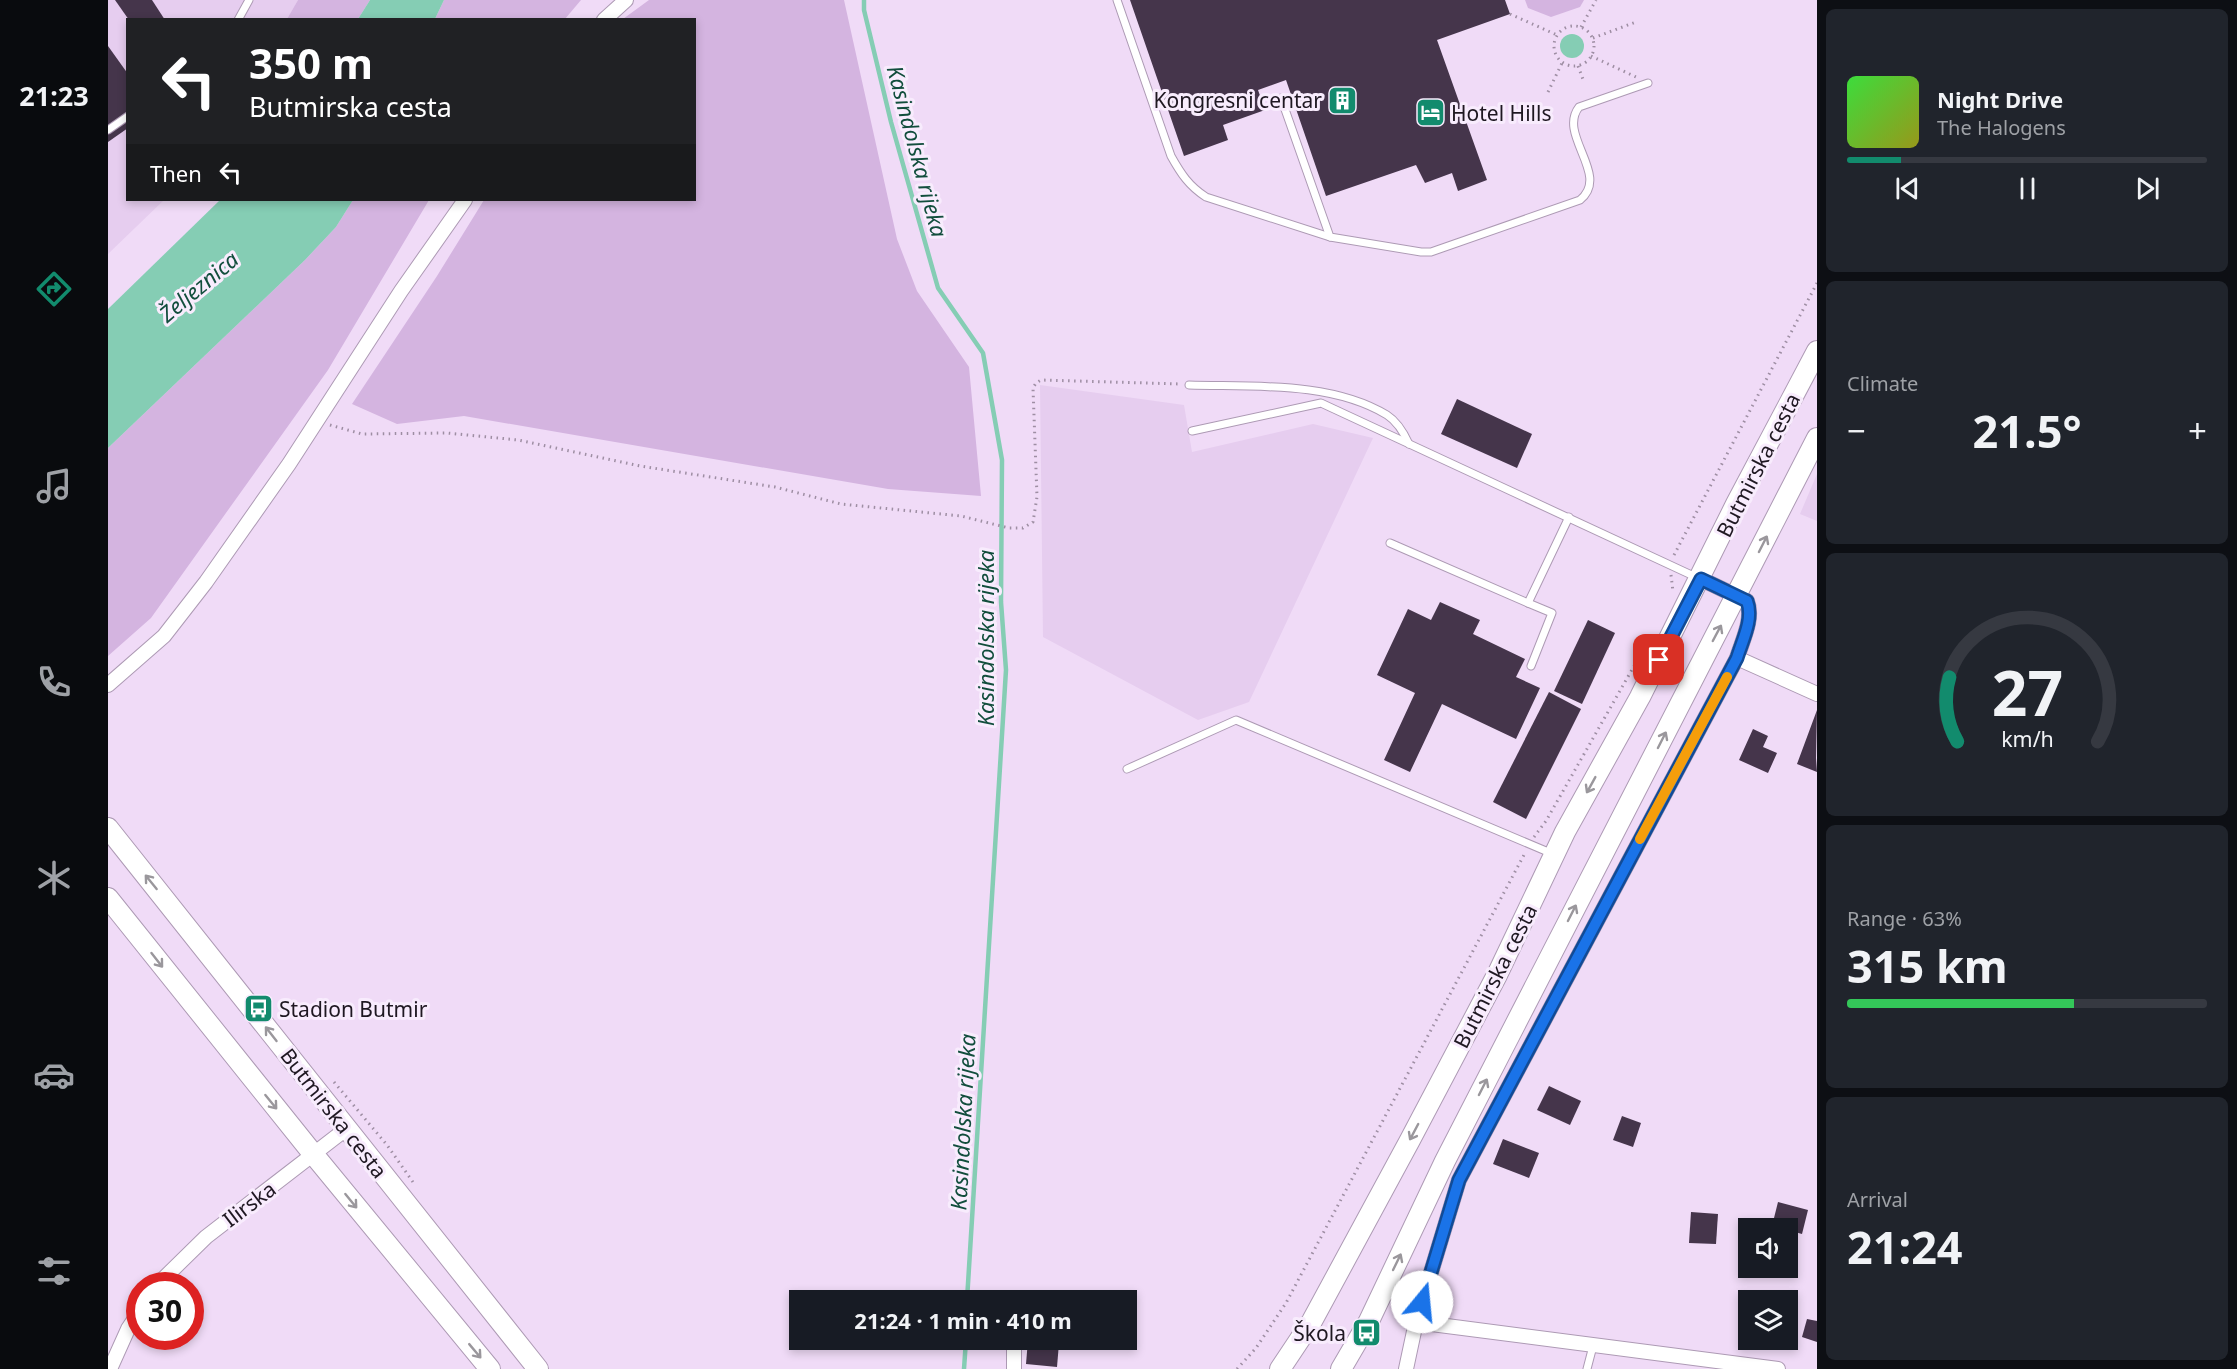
<!DOCTYPE html>
<meta charset="utf-8">
<style>
:root{--surface:#171b24;--page:#20242c;--text:#f1f3f6;--muted:#9ea1a6;--line:#363941;--accent:#128b6d}
body{margin:0;font-family:"Noto Sans",sans-serif;background:var(--page);color:var(--text);height:100vh;display:flex;flex-direction:column;font-size:22px;white-space:nowrap}
*{box-sizing:border-box;margin:0}
p{font-size:20px;color:var(--muted)}
.icon{flex:none;width:33px;height:33px;fill:none;stroke:currentColor;stroke-width:2;stroke-linecap:round;stroke-linejoin:round}
.map{position:relative;flex:1;overflow:hidden}
.panel{display:flex;flex-direction:column;gap:9px;padding:9px;background:#0d0f14;width:420px}
.panel>*{flex:none}
.hud{position:absolute;left:18px;top:18px;width:570px;height:183px;border-radius:0px;box-shadow:0 3px 9px #0003;background:#202124;color:#fff;overflow:hidden}
.buttons{position:absolute;left:1630px;top:1218px;display:grid;gap:12px}
.buttons a{display:grid;place-items:center;width:60px;height:60px;border-radius:0px;background:var(--surface);box-shadow:0 3px 9px #0003;font-size:30px}
.speed{position:absolute;left:18px;top:1272px;display:flex;gap:12px;font-size:30px;font-weight:700;text-align:center}
.speed>*{display:grid;place-content:center;width:78px;height:78px;border-radius:50%;background:var(--surface);box-shadow:0 3px 9px #0003;line-height:1}
.speed .limit{border:9px solid #d22;background:#fff;color:#111}
.pin{position:absolute;display:grid;place-items:center;width:51px;height:51px;color:#fff;margin:-26px;border-radius:12px;box-shadow:0 3px 9px #0006}
.me{position:absolute;width:66px;margin:-33px;rotate:17deg;stroke-linejoin:round;filter:drop-shadow(0 0 4px #0008)}
.turn{display:flex;align-items:center;gap:21px;height:126px;padding:0 24px;font-size:27px}
.turn .icon{width:78px;height:78px;stroke-width:2.5}
.turn b{display:block;font-size:42px;line-height:51px}
.then{display:flex;align-items:center;height:57px;padding:0 24px;background:#0003;gap:12px;font-size:22px}
.big{font-size:45px;font-weight:700;line-height:1.1}
.panel .widget{flex:1;display:flex;flex-direction:column;justify-content:center;gap:9px;min-width:0;padding:0 21px;border-radius:9px;background:var(--page)}
.panel .dial{align-items:center;gap:0}
.dial svg{height:156px;overflow:visible;fill:none;stroke:var(--line);stroke-width:7;stroke-linecap:round;text-anchor:middle}
.dial text{fill:var(--text);stroke:none}
.song{display:flex;align-items:center;gap:18px}
.cover{width:72px;height:72px;border-radius:9px;background:linear-gradient(135deg,hsl(120 70% 55%),hsl(60 70% 35%))}
.played{height:6px;border-radius:3px;background:linear-gradient(90deg,var(--accent) 15%,var(--line) 15%)}
.keys{display:flex;justify-content:space-around;direction:ltr}
.heat{display:flex;justify-content:space-between;align-items:center;font-size:33px;direction:ltr}
.charge{height:9px;border-radius:4px;background:linear-gradient(90deg,#34c759 63%,var(--line) 0)}
.trip{position:absolute;left:681px;top:1290px;width:348px;height:60px;border-radius:0px;background:var(--surface);box-shadow:0 3px 9px #0003;font-weight:700;line-height:60px;text-align:center}
main{display:flex;flex:1;min-height:0}
.tab-bar{display:flex;flex-direction:column;width:108px;justify-content:space-around;align-items:center;background:#090b0e;color:var(--muted)}
.tab-bar .icon{width:42px;height:42px}
.tab-bar .selected{color:var(--accent)}
.tab-bar b{font-size:27px;color:var(--text)}
.map>svg:first-child{display:block}
</style>
<main>
<nav class="tab-bar">
<b>21:23</b>
<svg class="icon selected" aria-label="directions" viewBox="0 0 24 24"><path d="M12 3l9 9-9 9-9-9zM9 14v-3h6M13 9l2 2-2 2"/></svg>
<svg class="icon" aria-label="music" viewBox="0 0 24 24"><path d="M9 18V5l10-2v13"/><circle cx="6" cy="18" r="3"/><circle cx="16" cy="16" r="3"/></svg>
<svg class="icon" aria-label="phone" viewBox="0 0 24 24"><path d="M5 4h4l2 5-3 2q2 4 5 5l2-3 5 2v4C11 20 4 13 5 4z"/></svg>
<svg class="icon" aria-label="climate" viewBox="0 0 24 24"><path d="M12 3v18M4 7l16 10M4 17L20 7"/></svg>
<svg class="icon" aria-label="car" viewBox="0 0 24 24"><path d="M5 17H2v-5l4-1 3-4h7l3 4 3 1v5h-3M9 17h6M6 11h13"/><circle cx="7" cy="17" r="2"/><circle cx="17" cy="17" r="2"/></svg>
<svg class="icon" aria-label="filters" viewBox="0 0 24 24"><path d="M4 7h16M4 17h16"/><circle cx="9" cy="7" r="2"/><circle cx="15" cy="17" r="2"/></svg>
</nav>
<div class="map">
<svg width="1709" height="1369" viewBox="0 0 1709 1369">
<rect width="100%" height="100%" fill="#f0dbf7"/>
<g fill="#e6cdef">
<polygon points="0,0 190,0 179,19 20,20 20,200 56,200 0,254"/>
<polygon points="932,385 1076,405 1084,452 1205,424 1265,438 1141,702 1090,720 935,637"/>
<polygon points="1709,474 1709,521 1692,514"/>
</g>
<g fill="#d4b4e0">
<polygon points="190,0 262,0 250,19 179,19"/>
<polygon points="336,0 473,0 457,19 327,19"/>
<polygon points="541,0 736,0 789,239 809,291 861,367 873,496 780,489 356,416 289,424 244,404 329,276 376,200 586,200 586,20 515,19"/>
<polygon points="1417,0 1476,0 1472,7 1443,17 1420,8"/>
<polygon points="245,200 321,200 220,370 43,618 0,656 0,448 197,260 228,227"/>
</g>
<g fill="#85cdb4">
<polygon points="262,0 336,0 327,19 250,19"/>
<circle cx="1464" cy="46" r="12"/>
<polygon points="112,200 245,200 228,227 197,260 0,448 0,309"/>
</g>
<g fill="none" stroke-linecap="round" stroke-linejoin="round">
<g stroke="#85cdb4" stroke-width="4.5">
<polyline points="756,0 756,10 783,122 830,288 875,353 894,460 893,602 898,670 859,1300"/>
<polyline points="856,1369 858,1340"/>
</g>
</g>
<g fill="#45354b">
<polygon points="7,0 44,0 57,20 21,20"/>
<polygon points="1022,0 1397,0 1402,14 1329,40 1379,180 1350,191 1344,173 1317,183 1308,165 1218,196 1178,80 1150,90 1157,110 1115,125 1120,140 1076,156"/>
<polygon points="0,46 20,74 20,128 0,142"/>
<polygon points="1349,399 1424,434 1409,468 1333,434"/>
<polygon points="1332,602 1372,620 1365,634 1417,659 1408,677 1432,688 1408,739 1334,704 1302,772 1276,760 1307,693 1269,675 1300,609 1323,620"/>
<polygon points="1480,620 1507,633 1474,704 1446,691"/>
<polygon points="1441,692 1473,709 1418,819 1385,802"/>
<polygon points="1709,710 1708,758 1709,772 1689,764"/>
<polygon points="1645,729 1660,736 1655,747 1669,753 1660,773 1631,760"/>
<polygon points="1441,1086 1473,1101 1462,1125 1429,1110"/>
<polygon points="1514,1116 1533,1123 1525,1147 1505,1140"/>
<polygon points="1395,1139 1431,1153 1421,1178 1385,1164"/>
<polygon points="1670,1202 1700,1210 1694,1234 1680,1230 1680,1228 1664,1226"/>
<polygon points="1583,1212 1610,1214 1608,1244 1581,1243"/>
<polygon points="1638,1231 1641,1231 1641,1262 1637,1262"/>
<polygon points="950,1291 951,1300 908,1300 908,1294"/>
<polygon points="1680,1306 1686,1308 1681,1327 1680,1327"/>
<polygon points="1699,1319 1709,1321 1709,1342 1694,1337"/>
<polygon points="920,1340 951,1343 949,1367 918,1364"/>
</g>
<g fill="none" stroke-linecap="round" stroke-linejoin="round">
<defs>
<g id="lane">
<path d="M1009,0L1063,156C1073,174 1081,186 1098,197L1222,237"/>
<polyline points="130,20 141,0"/>
<path d="M1173,98L1222,237L1313,252H1323L1472,200C1503,175 1449,135 1471,107L1540,83"/>
<polyline points="0,130 20,116"/>
<path d="M1081,385C1145,387 1223,381 1279,415C1290,422 1296,433 1301,444"/>
<polyline points="1084,431 1213,403 1590,578"/>
<polyline points="1282,543 1420,603 1461,517"/>
<polyline points="1420,603 1444,613 1423,666"/>
<polyline points="1019,769 1128,720 1445,854"/>
<polyline points="1479,1369 1485,1346"/>
</g>
<g id="street">
<polyline points="496,20 518,0"/>
<polyline points="1629,658 1709,694"/>
<polyline points="0,685 56,636 98,582 181,464 293,291 357,200"/>
<polyline points="48,1286 98,1237 238,1129"/>
<polyline points="1308,1322 1670,1369"/>
<polyline points="2,1369 20,1329 32,1311"/>
<polyline points="906,1369 906,1340"/>
<path d="M1298,1369L1308,1322L1351,1180L1629,658C1634,641 1646,619 1639,601L1593,579"/>
</g>
<g id="secondary">
<polyline points="0,828 430,1369"/>
<polyline points="0,898 206,1155 382,1369"/>
<polyline points="1172,1369 1204,1321 1302,1140 1389,975 1457,832 1532,697 1628,504 1709,351"/>
<polyline points="1233,1369 1261,1321 1337,1161 1709,438"/>
</g>
</defs>
<use href="#lane" stroke="#ad9ab4" stroke-width="9"/>
<use href="#street" stroke="#ad9ab4" stroke-width="16"/>
<use href="#secondary" stroke="#ad9ab4" stroke-width="22"/>
<g stroke="#9e8ea3" stroke-width="3" stroke-dasharray="1.5 4.5" stroke-linecap="butt">
<polyline points="1402,14 1449,35"/>
<circle cx="1466" cy="46" r="20"/>
<polyline points="1473,27 1488,0"/>
<polyline points="1485,38 1528,22"/>
<polyline points="1483,56 1528,77"/>
<polyline points="1470,66 1476,82"/>
<polyline points="1440,92 1454,63"/>
<polyline points="222,425 254,434 339,433 410,440 532,466 667,487 733,504 853,516 901,528 915,528 925,522 929,497 925,388 928,383 933,380 1073,384"/>
<polyline points="1566,555 1709,283"/>
<polyline points="1563,575 1565,592"/>
<polyline points="1426,837 1438,821 1530,659"/>
<polyline points="226,1082 279,1145 307,1185"/>
<polyline points="1129,1369 1148,1348 1178,1303 1417,853"/>
</g>
<use href="#lane" stroke="#fff" stroke-width="7"/>
<use href="#street" stroke="#fff" stroke-width="14"/>
<use href="#secondary" stroke="#fff" stroke-width="20"/>
</g>
<defs><path id="oneway-shaft" d="M-6 0H5M1.5-3L5.5 0L1.5 3" fill="none" stroke-width="1.6" stroke-linecap="round" stroke-linejoin="round" transform="scale(1.5)"/></defs>
<g stroke="#9a979c">
<use href="#oneway-shaft" transform="translate(1655 544) rotate(-63)"/>
<use href="#oneway-shaft" transform="translate(1609 633) rotate(-62)"/>
<use href="#oneway-shaft" transform="translate(1554 740) rotate(-63)"/>
<use href="#oneway-shaft" transform="translate(1483 785) rotate(119)"/>
<use href="#oneway-shaft" transform="translate(43 882) rotate(-129)"/>
<use href="#oneway-shaft" transform="translate(1464 913) rotate(-63)"/>
<use href="#oneway-shaft" transform="translate(49 960) rotate(52)"/>
<use href="#oneway-shaft" transform="translate(163 1034) rotate(-128)"/>
<use href="#oneway-shaft" transform="translate(1375 1087) rotate(-63)"/>
<use href="#oneway-shaft" transform="translate(163 1102) rotate(51)"/>
<use href="#oneway-shaft" transform="translate(1306 1132) rotate(118)"/>
<use href="#oneway-shaft" transform="translate(243 1201) rotate(51)"/>
<use href="#oneway-shaft" transform="translate(1289 1262) rotate(-64)"/>
<use href="#oneway-shaft" transform="translate(367 1351) rotate(50)"/>
</g>
<g fill="none" stroke-linecap="round" stroke-linejoin="round">
<defs>
<path id="route" d="M1314,1302L1351,1180L1629,658C1634,641 1646,619 1639,601L1593,579L1551,660"/>
</defs>
<use href="#route" stroke="#114b97" stroke-width="15"/>
<use href="#route" stroke="#1a73e8" stroke-width="10"/>
<polyline stroke="#f59e0b" stroke-width="10" points="1532,839 1619,677"/>
</g>
<defs>
<symbol id="building-square" viewBox="-11 -11 22 22"><rect x="-9" y="-9" width="18" height="18" rx="4" fill="#128b6d" stroke="#f8ecfd"/><path d="M-4-6H4V6H1V3H-1V6H-4ZM-2.5-4.3h1.7v1.8h-1.7ZM.8-4.3h1.7v1.8H.8ZM-2.5-1h1.7V.8h-1.7ZM.8-1h1.7V.8H.8Z" fill="#fff"/></symbol>
<symbol id="hotel-square" viewBox="-11 -11 22 22"><rect x="-9" y="-9" width="18" height="18" rx="4" fill="#128b6d" stroke="#f8ecfd"/><path d="M-6-4.5h1.5V1H6V5H4.5V3h-9V5H-6ZM-4 0a1.8 1.8 0 1 1 3.6 0ZM.5 0V-2.5h3Q6-2.5 6 0Z" fill="#fff"/></symbol>
<symbol id="bus-square" viewBox="-11 -11 22 22"><rect x="-9" y="-9" width="18" height="18" rx="4" fill="#128b6d" stroke="#f8ecfd"/><path d="M-5-6H5V4H4V6H2V4H-2V6H-4V4H-5ZM-3.5-4V0h7V-4ZM-3.5 1.2v1.5H-2V1.2ZM2 1.2v1.5H3.5V1.2Z" fill="#fff"/></symbol>
</defs>
<g fill-rule="evenodd">
<use href="#building-square" x="1218" y="84" width="33" height="33"/>
<use href="#hotel-square" x="1306" y="96" width="33" height="33"/>
<use href="#bus-square" x="134" y="992" width="33" height="33"/>
<use href="#bus-square" x="1242" y="1316" width="33" height="33"/>
</g>
<g text-anchor="middle" dominant-baseline="central" stroke-width="6" stroke-linejoin="round" paint-order="stroke">
<g font-size="21" fill="#1f1822" stroke="#f8ecfd" text-anchor="end">
<text x="1214" y="100">Kongresni centar</text>
<text x="1343" y="113" text-anchor="start">Hotel Hills</text>
<text x="171" y="1009" text-anchor="start">Stadion Butmir</text>
<text x="1238" y="1333">Škola</text>
</g>
<g font-size="21" fill="#1f1822" stroke="#f8ecfd">
<text transform="translate(1650 465) rotate(-63)">Butmirska cesta</text>
<text transform="translate(1387 976) rotate(-63)">Butmirska cesta</text>
<text transform="translate(226 1113) rotate(52)">Butmirska cesta</text>
<text transform="translate(141 1204) rotate(-37)">Ilirska</text>
</g>
<g font-size="22" font-style="italic" fill="#124e3d" stroke="#f8ecfd">
<text transform="translate(810 151) rotate(75)">Kasindolska rijeka</text>
<text transform="translate(90 286) rotate(-40)">Željeznica</text>
<text transform="translate(877 638) rotate(-90)">Kasindolska rijeka</text>
<text transform="translate(854 1122) rotate(-87)">Kasindolska rijeka</text>
</g>
</g>
</svg>
<div class="buttons">
<a><svg class="icon" aria-label="sound" viewBox="0 0 24 24"><path d="M4 9h4l5-4v14l-5-4H4zM17 9q2 3 0 6"/></svg></a>
<a><svg class="icon" aria-label="layers" viewBox="0 0 24 24"><path d="M12 4l9 5-9 5-9-5zM3 14l9 5 9-5"/></svg></a>
</div>
<div class="speed"><div class="limit">30</div></div>
<div class="pin" style="left:1551px;top:660px;background:#d93025"><svg class="icon" aria-label="arrive" viewBox="0 0 24 24"><path d="M6 21V4h12l-3 4 3 4H6"/></svg></div>
<svg class="me" style="left:1314px;top:1302px" viewBox="-20 -20 40 40"><circle r="19" fill="#fff"/><path d="M0-13L10 11 0 6-10 11z" fill="#1a73e8"/></svg>
<div class="trip">21:24 · 1 min · 410 m</div>
<div class="hud">
<div class="turn"><svg class="icon" aria-label="left" viewBox="0 0 24 24"><path d="M17 20v-9H6M10 6l-5 5 5 5"/></svg><div><b>350 m</b>Butmirska cesta</div></div>
<div class="then">Then<svg class="icon" aria-label="left" viewBox="0 0 24 24"><path d="M17 20v-9H6M10 6l-5 5 5 5"/></svg></div>
</div>
</div>
<section class="panel">
<div class="widget">
<div class="song"><i class="cover"></i><div><b>Night Drive</b><p>The Halogens</p></div></div>
<div class="played"></div>
<div class="keys"><svg class="icon" aria-label="previous" viewBox="0 0 24 24"><path d="M18 5L8 12l10 7zM5 5v14"/></svg><svg class="icon" aria-label="pause" viewBox="0 0 24 24"><path d="M8 5v14M16 5v14"/></svg><svg class="icon" aria-label="next" viewBox="0 0 24 24"><path d="M6 5l10 7-10 7zM19 5v14"/></svg></div>
</div>
<div class="widget"><p>Climate</p>
<div class="heat"><a>−</a><b class="big">21.5°</b><a>+</a></div>
</div>
<div class="widget dial"><svg viewBox="0 0 100 80">
<path d="M14 69A42 42 0 1 1 86 69"/>
<path d="M14 69A42 42 0 0 1 10 36" stroke="#128b6d"/>
<text x="50" y="56" font-size="32" font-weight="700">27</text>
<text x="50" y="72" font-size="11">km/h</text>
</svg></div>
<div class="widget"><p>Range · 63%</p><b class="big">315 km</b><div class="charge"></div></div>
<div class="widget"><p>Arrival</p><b class="big">21:24</b></div>
</section>
</main>
